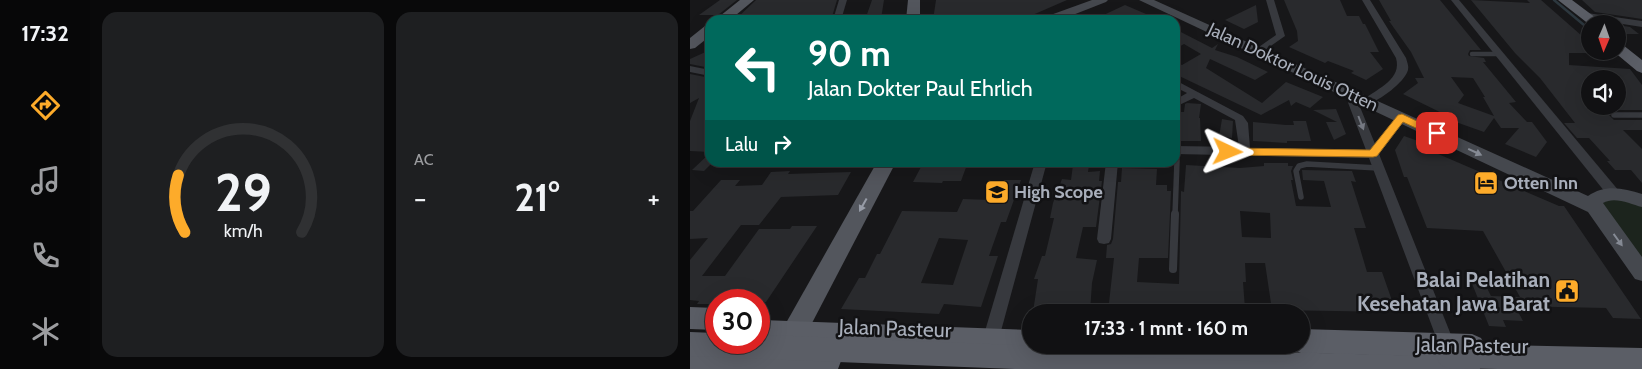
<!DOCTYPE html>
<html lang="id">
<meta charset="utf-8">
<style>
:root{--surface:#111113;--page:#1e1f21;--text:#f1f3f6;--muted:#9c9da0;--line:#303133;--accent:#fdab2a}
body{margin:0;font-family:Cabin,sans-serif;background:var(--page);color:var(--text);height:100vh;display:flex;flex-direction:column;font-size:19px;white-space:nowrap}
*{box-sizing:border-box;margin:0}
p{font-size:16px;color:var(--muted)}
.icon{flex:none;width:28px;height:28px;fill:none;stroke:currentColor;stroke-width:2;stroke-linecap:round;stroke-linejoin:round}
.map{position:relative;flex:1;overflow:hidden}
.details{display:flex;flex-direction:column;gap:12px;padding:12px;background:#09090a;width:600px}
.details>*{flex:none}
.banner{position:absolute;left:15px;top:15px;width:475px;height:152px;border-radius:15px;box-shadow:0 5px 20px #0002,0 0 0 1px var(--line);background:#00695c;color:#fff;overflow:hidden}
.needle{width:32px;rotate:182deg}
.controls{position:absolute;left:891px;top:15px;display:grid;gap:10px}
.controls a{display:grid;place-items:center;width:45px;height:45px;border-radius:50%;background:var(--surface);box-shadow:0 5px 20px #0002,0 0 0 1px var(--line);font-size:25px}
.speed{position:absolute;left:15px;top:289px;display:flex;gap:10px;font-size:25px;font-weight:700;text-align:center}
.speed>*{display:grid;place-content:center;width:65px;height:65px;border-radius:50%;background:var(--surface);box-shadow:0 5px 20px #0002,0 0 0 1px var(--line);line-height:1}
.speed .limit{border:8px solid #d22;background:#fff;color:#111}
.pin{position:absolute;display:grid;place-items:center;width:42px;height:42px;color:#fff;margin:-21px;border-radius:10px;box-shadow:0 2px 8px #0006}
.me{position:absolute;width:55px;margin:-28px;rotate:92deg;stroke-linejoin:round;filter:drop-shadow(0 0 4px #0008)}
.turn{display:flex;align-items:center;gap:18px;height:105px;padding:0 20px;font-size:22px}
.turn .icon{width:65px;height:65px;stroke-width:2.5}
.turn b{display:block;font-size:35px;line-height:42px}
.then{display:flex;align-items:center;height:48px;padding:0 20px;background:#0003;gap:10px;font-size:19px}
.big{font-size:38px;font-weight:800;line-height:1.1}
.details .widget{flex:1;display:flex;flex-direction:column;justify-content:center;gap:8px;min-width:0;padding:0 18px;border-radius:15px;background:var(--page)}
.details .dial{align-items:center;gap:0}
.dial svg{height:130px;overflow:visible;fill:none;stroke:var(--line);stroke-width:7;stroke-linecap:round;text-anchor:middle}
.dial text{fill:var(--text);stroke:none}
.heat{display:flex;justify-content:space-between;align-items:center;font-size:28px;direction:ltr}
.details .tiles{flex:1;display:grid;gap:12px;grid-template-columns:repeat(2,1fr)}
.trip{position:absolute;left:332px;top:304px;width:288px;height:50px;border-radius:25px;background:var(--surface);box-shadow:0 5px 20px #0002,0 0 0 1px var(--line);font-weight:800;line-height:50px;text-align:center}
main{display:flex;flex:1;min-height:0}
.tab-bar{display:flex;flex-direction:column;width:90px;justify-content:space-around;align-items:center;background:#070708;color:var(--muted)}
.tab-bar .icon{width:35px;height:35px}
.tab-bar .current{color:var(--accent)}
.tab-bar b{font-size:22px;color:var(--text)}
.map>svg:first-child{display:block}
</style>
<main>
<nav class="tab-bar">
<b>17:32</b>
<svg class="icon current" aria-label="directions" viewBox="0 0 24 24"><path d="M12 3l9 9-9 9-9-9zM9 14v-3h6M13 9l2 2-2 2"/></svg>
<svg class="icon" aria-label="music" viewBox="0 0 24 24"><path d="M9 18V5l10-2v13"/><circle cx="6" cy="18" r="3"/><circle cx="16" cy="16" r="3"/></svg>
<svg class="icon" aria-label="phone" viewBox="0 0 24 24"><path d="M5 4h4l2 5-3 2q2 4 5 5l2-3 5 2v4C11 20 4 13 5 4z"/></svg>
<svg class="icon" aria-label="climate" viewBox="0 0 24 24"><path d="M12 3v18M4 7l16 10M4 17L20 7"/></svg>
</nav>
<section class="details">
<div class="tiles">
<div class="widget dial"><svg viewBox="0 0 100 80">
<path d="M14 69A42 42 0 1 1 86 69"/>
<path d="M14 69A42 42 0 0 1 10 34" stroke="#fdab2a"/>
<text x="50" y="56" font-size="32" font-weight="700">29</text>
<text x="50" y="72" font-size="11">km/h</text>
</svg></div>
<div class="widget"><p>AC</p>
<div class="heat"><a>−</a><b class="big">21°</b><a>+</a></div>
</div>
</div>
</section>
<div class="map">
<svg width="952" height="369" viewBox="0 0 952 369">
<rect width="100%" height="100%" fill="#171719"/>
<polygon fill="#1c241d" points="928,198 952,206 952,270 909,206 916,201"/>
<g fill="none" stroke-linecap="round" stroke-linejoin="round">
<polyline stroke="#2c373e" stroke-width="2.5" points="864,0 900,30"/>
</g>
<g fill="#292a2d" fill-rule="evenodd">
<polygon points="30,0 47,0 28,15 9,15"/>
<polygon points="66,0 147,0 141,20 130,20 108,15 102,20 45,20"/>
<polygon points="182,0 194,0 191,19 175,20"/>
<polygon points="246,0 377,0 331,20 243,20"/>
<polygon points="594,0 650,0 657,16 669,16 673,24 675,24 689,52 680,52 693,69 676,80 661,73 664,71 638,61 635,63 599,47 608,41 607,31"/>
<path d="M689,0H750L791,50H780L778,54L779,56L794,58L796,62H793L826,102L819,103L837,122H842L857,142L846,157L815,144L829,128H811L804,118L794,132L760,120L762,118L713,94L728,83L725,78H734L721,52L699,21H701ZM761,77L783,78L795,97H793L804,116L768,103L774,95Z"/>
<path d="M781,0L840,3L837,0H851L900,43V51L910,53H879V65L940,69L952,85V110H924L919,115L924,120H952V130H933L952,149V183L941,170H925L917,161H920L899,138H887L874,123H885L850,78L825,53ZM900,79H928V106H900Z"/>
<polygon points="892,0 952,0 952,19 905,12"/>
<polygon points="435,5 470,20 403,20"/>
<polygon points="566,5 568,22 554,29 535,20"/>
<polygon points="928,25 940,27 949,34 930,34 928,32"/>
<polygon points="485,29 522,48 528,44 525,50 547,57 578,72 565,80 520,59 516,68 572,103 596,82 633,97 620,108 606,102 601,106 599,100 571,115 485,74 485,62 492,65 511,54 494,44 485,49"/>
<polygon points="20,50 20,68 0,64 0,59"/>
<polygon points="0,74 20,78 20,152 0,151 0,121 9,98 0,103"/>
<polygon points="497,103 511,104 509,118 510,118 511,141 485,141 485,112 494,112 495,104"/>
<polygon points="646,109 656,134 644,140 636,122 647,122 623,110"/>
<polygon points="532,119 543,121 542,138 529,137"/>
<polygon points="603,121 616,121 621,141 597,141 597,143 563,141 563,122 596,125 604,125"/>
<polygon points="714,136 734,143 732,147 869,206 874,206 951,319 923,318 916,308 825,306 833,321 813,320 816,327 799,326 781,281 794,282 801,296 830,297 793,231 737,228 717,177 714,177 705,150"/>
<polygon points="20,153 20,165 14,171 2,170"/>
<polygon points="265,162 278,162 271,181 253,181 252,183 223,182 231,167 262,168"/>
<path d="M574,163H598V166H603L601,171L603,180H601L606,206L641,207L634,181L613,180L612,170L662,171L666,182L661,181L676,228H664L677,272H692L706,312L582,310L575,263H555L556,282H553L555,309H539L540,312H516V307L443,305L442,312H418L424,258H416L417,245L421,244L423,239L428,182H431L432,168L467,169L466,185H477V191H481L478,258H449L447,282L489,284L491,191L494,192L496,165L550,168L574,166ZM550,211L580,213L581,238L552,237Z"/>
<polygon points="383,165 399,165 398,172 410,171 409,181 412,181 406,227 393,227 386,258 407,260 402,283 400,312 343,312 348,279 344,279 352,256 355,256 364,218 360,218 363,203 372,179 381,180"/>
<polygon points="100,171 98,174 161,172 148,195 91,197 69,225 51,225 12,276 35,276 69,229 100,229 102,226 127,226 76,302 26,300 26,304 7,304 9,301 0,300 0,260 18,238 0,239 0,211 3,211 31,180 50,180 45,186 72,185 81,172"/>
<path d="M307,180H331L316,222H311L299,256H308L291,307L254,304L249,314L151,309L169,278H175L187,254H190L212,211L267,212L273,199L300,200ZM249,238L278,240L263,285L231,283Z"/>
</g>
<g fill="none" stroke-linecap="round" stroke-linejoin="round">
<polyline stroke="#37393e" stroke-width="4.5" points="782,54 810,54"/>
<g stroke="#37393e" stroke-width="5.5">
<polyline points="924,115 952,115"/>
<polyline points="485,150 487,161 485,215"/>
<polyline points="611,197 606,171 609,166 617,164 688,168"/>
</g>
<polyline stroke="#37393e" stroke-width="8" points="483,269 485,214"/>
<g fill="#37393e" fill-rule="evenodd">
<polygon points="149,0 157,0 151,20 143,20"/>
<polygon points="576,0 584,0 595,36 569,54 566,53 566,49 586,35"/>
<path d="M672,0H680L716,58C717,62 719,66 718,70C715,82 689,101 678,104L673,101L674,99C689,88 712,79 706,58Z"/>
<polygon points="761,0 769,0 929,191 930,194 929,197 919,197"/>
<polygon points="897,13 952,21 952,27 894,18 894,14"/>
<polygon points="0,66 20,70 20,76 0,72"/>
<polygon points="485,80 553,116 558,123 560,148 676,150 654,92 659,89 664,92 685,144 708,115 716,115 717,117 689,154 765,345 763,350 757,352 751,350 749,345 679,158 485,154 485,146 549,147 545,120 504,98 485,107 485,100 497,93 485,87"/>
<polygon points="345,162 357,162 311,331 309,336 303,338 297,336 295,331"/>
<polygon points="416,162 428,162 421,239 419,243 414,244 409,243 407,239"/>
</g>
<g fill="#45484e" fill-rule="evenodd">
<polygon points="402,0 418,0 416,2 370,20 353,20 355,17"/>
<path d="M449,0H464L898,196C915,184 933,188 952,194V207C940,204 925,196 913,203L952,257V281L945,279L898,212Z"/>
</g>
<g fill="#53565d" fill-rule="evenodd">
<polygon points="50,0 64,0 40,20 25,20"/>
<polygon points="218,0 230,0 230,20 216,20"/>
<polygon points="20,25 20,36 5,48 0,49 0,38 15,26"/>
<polygon points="187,162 206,162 98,369 70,369"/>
</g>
<g fill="#5b5e66" fill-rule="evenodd">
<polygon points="868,0 882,0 914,24 900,24 900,25"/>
<polygon points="928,44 933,45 952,60 952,73 947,71 923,51 928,51"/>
<polygon points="0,307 26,308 26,330 0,329"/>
<polygon points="611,329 782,334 791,338 795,346 791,354 782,358 611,353 602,349 600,345 611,345"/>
<polygon points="0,345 138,348 148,352 151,361 148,369 0,369"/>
</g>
<g stroke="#5b5e66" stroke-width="24">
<polyline points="69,332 341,342"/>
<polyline points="0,344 325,357 778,369"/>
<polyline points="437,345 590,350"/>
<polyline points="759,356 952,360"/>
</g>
</g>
<defs><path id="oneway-solid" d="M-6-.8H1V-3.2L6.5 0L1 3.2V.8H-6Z" transform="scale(1.25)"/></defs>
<use fill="#757982" href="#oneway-solid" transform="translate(671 123) rotate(69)"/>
<g fill="#858a94">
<use href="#oneway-solid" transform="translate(785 152) rotate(25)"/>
<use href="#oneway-solid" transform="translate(928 240) rotate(54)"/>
</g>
<use fill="#979ca7" href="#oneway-solid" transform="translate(173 205) rotate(119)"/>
<polygon fill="#fdab2a" stroke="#a46f1b" points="712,114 752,133 750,136 743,136 713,122 687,156 683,157 538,155 533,152 538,148 680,150 708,115"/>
<defs>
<symbol id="hotel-square" viewBox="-11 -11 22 22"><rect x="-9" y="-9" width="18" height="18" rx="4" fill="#fdab2a" stroke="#121214"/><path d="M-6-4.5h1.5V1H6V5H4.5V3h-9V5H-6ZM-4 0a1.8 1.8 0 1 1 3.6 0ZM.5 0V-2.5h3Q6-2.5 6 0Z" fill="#111"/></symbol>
<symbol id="school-square" viewBox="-11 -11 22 22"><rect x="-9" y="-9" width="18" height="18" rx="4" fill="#fdab2a" stroke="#121214"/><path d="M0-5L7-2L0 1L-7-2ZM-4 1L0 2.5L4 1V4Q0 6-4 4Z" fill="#111"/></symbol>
<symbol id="civic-square" viewBox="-11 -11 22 22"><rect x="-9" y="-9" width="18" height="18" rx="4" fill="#fdab2a" stroke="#121214"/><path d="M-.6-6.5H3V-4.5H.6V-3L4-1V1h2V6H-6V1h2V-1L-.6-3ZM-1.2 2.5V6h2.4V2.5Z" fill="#111"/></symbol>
</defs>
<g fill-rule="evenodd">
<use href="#hotel-square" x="782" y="169" width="28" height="28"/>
<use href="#school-square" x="293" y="178" width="28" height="28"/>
<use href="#civic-square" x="863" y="277" width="28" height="28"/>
</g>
<g text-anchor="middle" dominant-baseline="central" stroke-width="5" stroke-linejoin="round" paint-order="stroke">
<g font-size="18" fill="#a8aeba" stroke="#121214">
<text transform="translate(603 67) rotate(25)">Jalan Doktor Louis Otten</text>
</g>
<g font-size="18" font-weight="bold" fill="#a8aeba" stroke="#121214" text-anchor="start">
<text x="814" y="183">Otten Inn</text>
<text x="324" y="192">High Scope</text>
</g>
<g font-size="21" font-weight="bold" fill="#a8aeba" stroke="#121214" text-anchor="end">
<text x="860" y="279">Balai Pelatihan<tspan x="860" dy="24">Kesehatan Jawa Barat</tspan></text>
</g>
<g font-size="21" fill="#a8aeba" stroke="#121214">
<text transform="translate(205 328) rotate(2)">Jalan Pasteur</text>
<text transform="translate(782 345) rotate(1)">Jalan Pasteur</text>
</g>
</g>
</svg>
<div class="controls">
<a><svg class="needle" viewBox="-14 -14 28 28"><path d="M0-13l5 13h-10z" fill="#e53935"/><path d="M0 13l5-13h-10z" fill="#9c9da0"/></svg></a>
<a><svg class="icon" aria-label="sound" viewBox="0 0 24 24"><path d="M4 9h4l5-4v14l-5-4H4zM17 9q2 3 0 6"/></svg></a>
</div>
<div class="speed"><div class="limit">30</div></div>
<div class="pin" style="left:747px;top:133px;background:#d93025"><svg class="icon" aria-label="arrive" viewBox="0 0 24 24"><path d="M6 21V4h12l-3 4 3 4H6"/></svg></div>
<svg class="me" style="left:538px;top:152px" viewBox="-20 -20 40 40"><path d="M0-17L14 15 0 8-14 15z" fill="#fdab2a" stroke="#fff" stroke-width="4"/></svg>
<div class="trip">17:33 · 1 mnt · 160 m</div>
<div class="banner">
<div class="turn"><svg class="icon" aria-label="left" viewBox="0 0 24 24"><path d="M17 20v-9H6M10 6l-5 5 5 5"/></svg><div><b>90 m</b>Jalan Dokter Paul Ehrlich</div></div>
<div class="then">Lalu<svg class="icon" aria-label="right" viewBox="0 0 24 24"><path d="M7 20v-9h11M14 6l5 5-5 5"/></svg></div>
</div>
</div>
</main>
